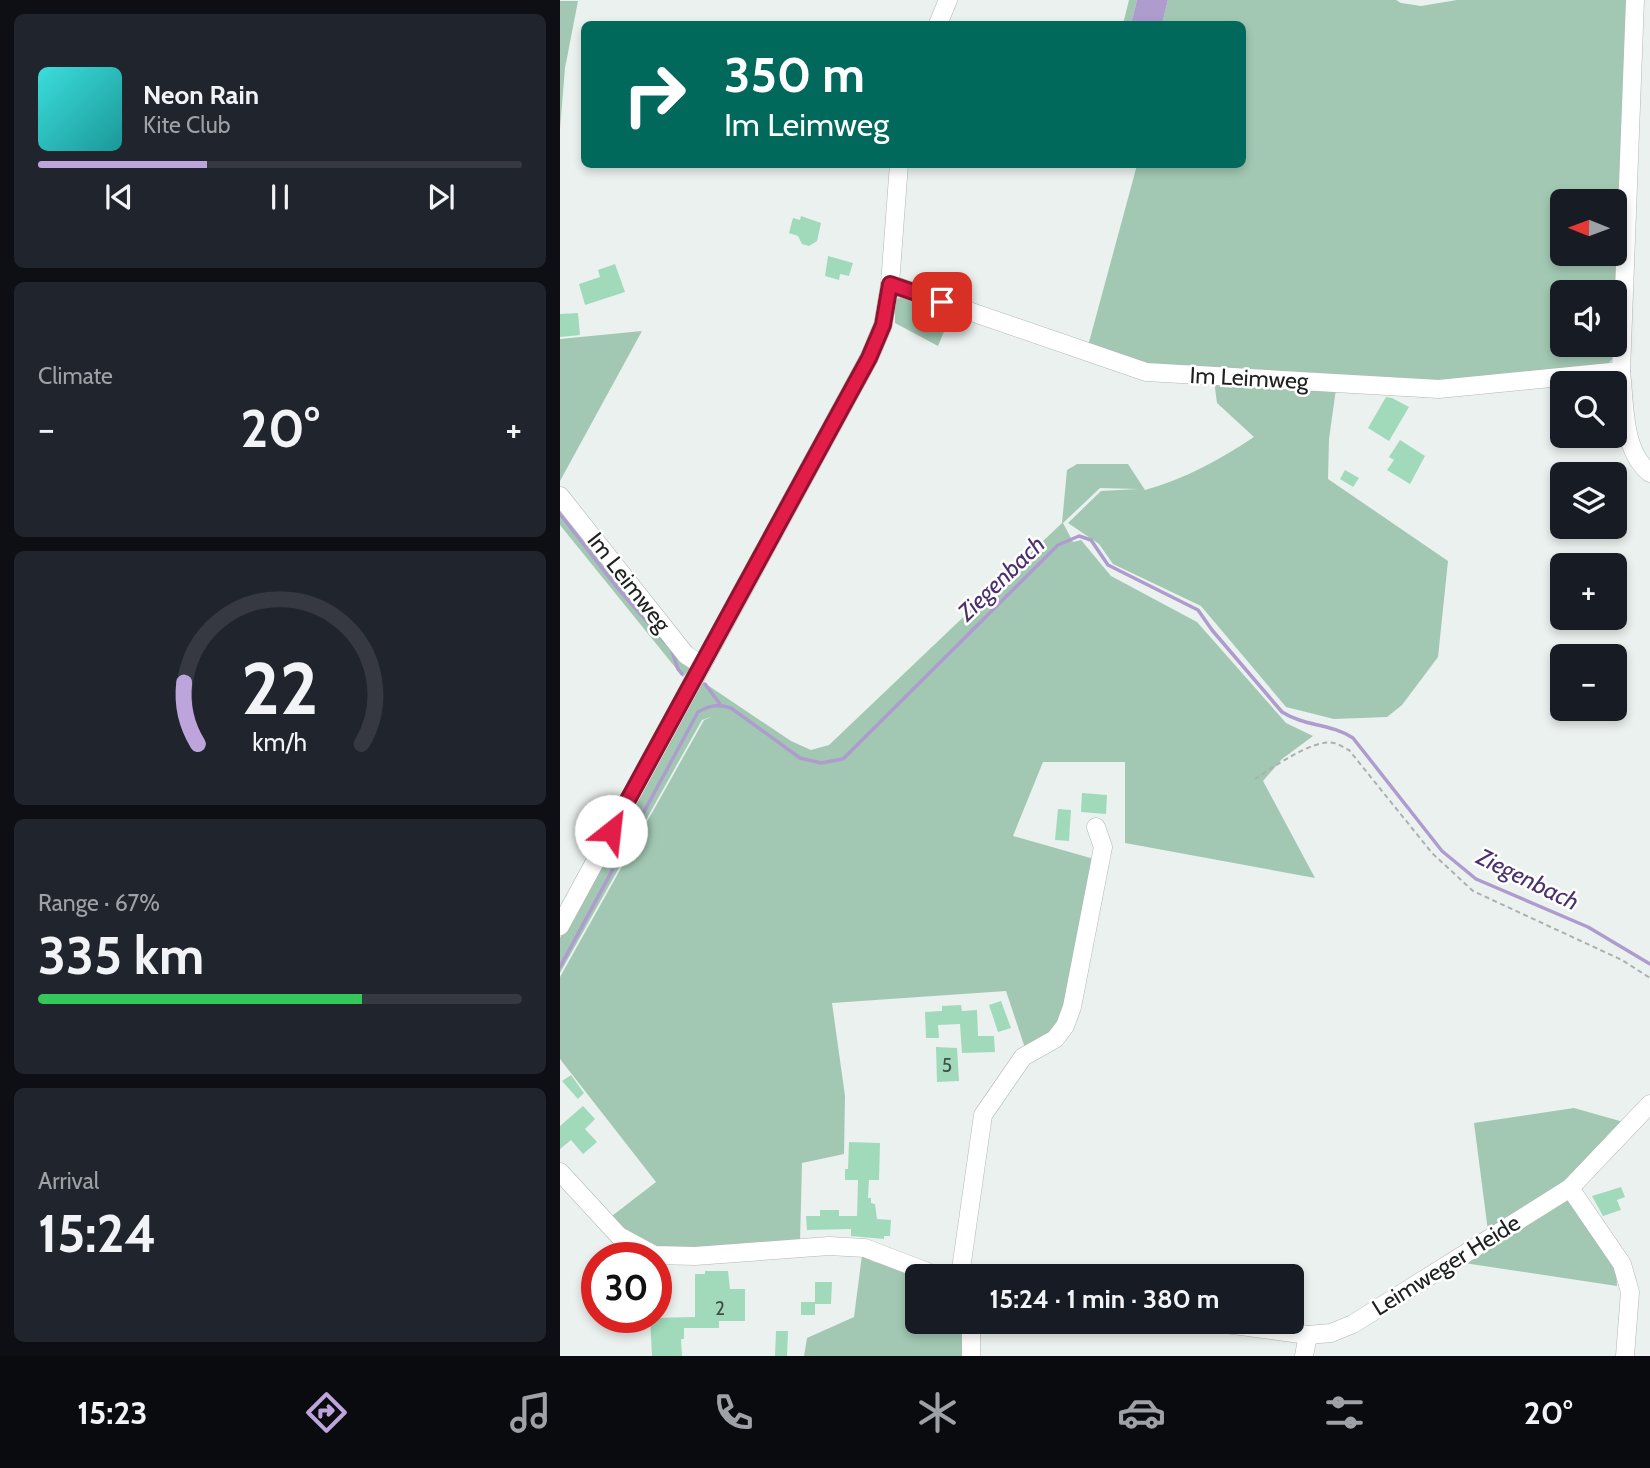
<!DOCTYPE html>
<meta charset="utf-8">
<style>
:root{--surface:#171b24;--page:#20242c;--text:#f1f3f6;--muted:#9ea1a6;--line:#363941;--accent:#bda5dc}
body{margin:0;font-family:Cabin,sans-serif;background:var(--page);color:var(--text);height:100vh;display:flex;flex-direction:column;font-size:26px;white-space:nowrap}
*{box-sizing:border-box;margin:0}
p{font-size:23px;color:var(--muted)}
.icon{flex:none;width:38px;height:38px;fill:none;stroke:currentColor;stroke-width:2;stroke-linecap:round;stroke-linejoin:round}
.map{position:relative;flex:1;overflow:hidden}
.side{display:flex;flex-direction:column;gap:14px;padding:14px;background:#0d0f14;width:560px}
.side>*{flex:none}
.hud{position:absolute;left:21px;top:21px;width:665px;height:147px;border-radius:10px;box-shadow:0 4px 10px #0003;background:#00695c;color:#fff;overflow:hidden}
.needle{width:46px;rotate:271deg}
.buttons{position:absolute;left:990px;top:189px;display:grid;gap:14px}
.buttons a{display:grid;place-items:center;width:77px;height:77px;border-radius:10px;background:var(--surface);box-shadow:0 4px 10px #0003;font-size:35px}
.speed{position:absolute;left:21px;top:1242px;display:flex;gap:14px;font-size:35px;font-weight:700;text-align:center}
.speed>*{display:grid;place-content:center;width:91px;height:91px;border-radius:50%;background:var(--surface);box-shadow:0 4px 10px #0003;line-height:1}
.speed .limit{border:10px solid #d22;background:#fff;color:#111}
.pin{position:absolute;display:grid;place-items:center;width:60px;height:60px;color:#fff;margin:-30px;border-radius:14px;box-shadow:0 4px 10px #0006}
.me{position:absolute;width:77px;margin:-38px;rotate:29deg;stroke-linejoin:round;filter:drop-shadow(0 0 5px #0008)}
.turn{display:flex;align-items:center;gap:24px;height:147px;padding:0 28px;font-size:32px}
.turn .icon{width:91px;height:91px;stroke-width:2.5}
.turn b{display:block;font-size:49px;line-height:60px}
.big{font-size:52px;font-weight:700;line-height:1.1}
.side .widget{flex:1;display:flex;flex-direction:column;justify-content:center;gap:10px;min-width:0;padding:0 24px;border-radius:10px;background:var(--page)}
.side .dial{align-items:center;gap:0}
.dial svg{height:182px;overflow:visible;fill:none;stroke:var(--line);stroke-width:7;stroke-linecap:round;text-anchor:middle}
.dial text{fill:var(--text);stroke:none}
.song{display:flex;align-items:center;gap:21px}
.cover{width:84px;height:84px;border-radius:10px;background:linear-gradient(135deg,hsl(180 70% 55%),hsl(180 70% 35%))}
.played{height:7px;border-radius:4px;background:linear-gradient(90deg,var(--accent) 35%,var(--line) 35%)}
.keys{display:flex;justify-content:space-around;direction:ltr}
.heat{display:flex;justify-content:space-between;align-items:center;font-size:38px;direction:ltr}
.charge{height:10px;border-radius:5px;background:linear-gradient(90deg,#34c759 67%,var(--line) 0)}
.trip{position:absolute;left:345px;top:1264px;width:399px;height:70px;border-radius:10px;background:var(--surface);box-shadow:0 4px 10px #0003;font-weight:700;line-height:70px;text-align:center}
.tabs{display:flex;height:112px;justify-content:space-around;align-items:center;background:#090b0e;color:var(--muted)}
.tabs .icon{width:49px;height:49px}
.tabs .active{color:var(--accent)}
.tabs b{font-size:32px;color:var(--text)}
main{display:flex;flex:1;min-height:0}
.map>svg:first-child{display:block}
</style>
<main>
<section class="side">
<div class="widget">
<div class="song"><i class="cover"></i><div><b>Neon Rain</b><p>Kite Club</p></div></div>
<div class="played"></div>
<div class="keys"><svg class="icon" aria-label="previous" viewBox="0 0 24 24"><path d="M18 5L8 12l10 7zM5 5v14"/></svg><svg class="icon" aria-label="pause" viewBox="0 0 24 24"><path d="M8 5v14M16 5v14"/></svg><svg class="icon" aria-label="next" viewBox="0 0 24 24"><path d="M6 5l10 7-10 7zM19 5v14"/></svg></div>
</div>
<div class="widget"><p>Climate</p>
<div class="heat"><a>−</a><b class="big">20°</b><a>+</a></div>
</div>
<div class="widget dial"><svg viewBox="0 0 100 80">
<path d="M14 69A42 42 0 1 1 86 69"/>
<path d="M14 69A42 42 0 0 1 8 42" stroke="#bda5dc"/>
<text x="50" y="56" font-size="32" font-weight="700">22</text>
<text x="50" y="72" font-size="11">km/h</text>
</svg></div>
<div class="widget"><p>Range · 67%</p><b class="big">335 km</b><div class="charge"></div></div>
<div class="widget"><p>Arrival</p><b class="big">15:24</b></div>
</section>
<div class="map">
<svg width="1090" height="1356" viewBox="0 0 1090 1356">
<rect width="100%" height="100%" fill="#ebf1ee"/>
<g fill="#a2c8b3" fill-rule="evenodd">
<polygon points="569,0 577,0 571,24 563,24"/>
<path d="M608,0H836L841,3L861,6L897,0H1070L1057,354L1046,366L880,383L611,369L571,361L528,346L577,165L682,164V24H602ZM1003,201H1055V254H1003ZM1003,292H1055V345H1003Z"/>
<polygon points="0,1 18,1 5,68 0,129"/>
<polygon points="351,296 393,310 378,346 335,323 335,299"/>
<polygon points="82,331 0,481 0,339"/>
<path d="M654,380L776,389L769,439L768,479L888,561L878,657L842,705L827,717L774,719L726,707L641,606L553,564L539,544L508,523L541,491L578,489L540,488L503,523L513,542L521,540L551,576L637,622L726,723L753,736L722,759L703,781L755,878L565,843V762H483L453,836L534,859L507,1008L490,1035L465,1048L446,991L272,1003L285,1096L284,1154L242,1163L240,1242L97,1251L48,1219L96,1182L0,1059V977L144,720L154,716L142,720L0,973V938L140,680L231,741L251,750L269,745L502,523L507,470L517,464H568L585,490C625,479 659,460 694,437L657,403Z"/>
<polygon points="0,504 131,667 123,677 0,525"/>
<polygon points="1014,1108 1067,1123 1004,1186 928,1231 914,1123"/>
<polygon points="1002,1200 1008,1201 1056,1264 1057,1286 904,1263"/>
<polygon points="302,1255 312,1261 358,1276 357,1321 405,1321 406,1356 244,1356 247,1338 294,1317"/>
</g>
<polygon fill="#af9cce" points="577,0 608,0 602,24 571,24"/>
<g fill="none" stroke-linecap="round" stroke-linejoin="round">
<g stroke="#af9cce" stroke-width="3.5">
<polyline points="0,514 55,585 105,642"/>
<polyline points="112,651 118,669 122,674"/>
<polyline points="145,684 160,704"/>
<path d="M0,967L138,712C150,705 158,704 171,708L240,758L261,763L283,759L498,545L519,536L531,540L548,565L638,610L652,630L722,712C746,727 770,723 793,738L882,851L916,879L1028,927L1090,964"/>
</g>
</g>
<g fill="#a0dabb">
<polygon points="241,216 261,223 257,241 249,246 242,244 238,236 229,233 233,218 240,220"/>
<polygon points="268,256 293,263 289,276 280,274 279,280 265,276"/>
<polygon points="55,264 65,292 25,305 19,284 40,277 38,270"/>
<polygon points="18,313 20,335 0,337 0,314"/>
<polygon points="826,397 832,398 849,407 829,441 808,428"/>
<polygon points="840,440 865,456 850,484 827,470 834,460 829,457"/>
<polygon points="785,470 799,478 793,487 780,479"/>
<polygon points="522,793 547,795 546,814 521,812"/>
<polygon points="498,809 511,810 509,841 495,840"/>
<polygon points="441,1001 451,1028 438,1032 429,1005"/>
<polygon points="401,1005 402,1011 417,1010 418,1036 434,1036 435,1052 402,1053 400,1024 378,1025 379,1038 366,1038 365,1012 382,1011 382,1006"/>
<polygon points="376,1047 397,1048 399,1081 377,1082"/>
<polygon points="11,1075 24,1093 18,1099 2,1081"/>
<polygon points="23,1106 35,1119 25,1129 37,1142 23,1154 11,1140 0,1149 0,1126"/>
<polygon points="289,1142 320,1143 319,1180 309,1180 308,1198 311,1198 311,1203 315,1204 317,1219 331,1220 330,1236 324,1236 324,1239 291,1236 291,1229 247,1230 246,1216 260,1216 260,1210 279,1210 279,1216 297,1216 298,1180 285,1180 285,1169 288,1169"/>
<polygon points="1061,1187 1065,1197 1057,1200 1061,1210 1043,1216 1032,1196"/>
<polygon points="145,1271 168,1271 170,1289 185,1289 185,1321 159,1321 159,1328 124,1328 124,1339 121,1339 122,1356 92,1356 90,1318 135,1317 135,1274 145,1274"/>
<polygon points="255,1282 272,1282 271,1304 255,1304 255,1315 241,1315 241,1302 255,1302"/>
<polygon points="216,1331 228,1331 227,1356 215,1356"/>
</g>
<g fill="none" stroke-linecap="round" stroke-linejoin="round">
<defs>
<g id="minor">
<path d="M1075,0L1061,371C1065,404 1062,451 1090,473"/>
<polyline points="378,24 388,0"/>
<polyline points="330,284 586,372 879,389 1061,371"/>
<polyline points="0,496 126,655 142,665"/>
<polyline points="0,926 309,358 323,325 330,284 339,164"/>
<polyline points="0,1172 59,1236 94,1255 135,1256 269,1246 305,1248 378,1276"/>
<polyline points="1010,1188 1062,1264 1070,1292 1065,1356"/>
<polyline points="400,1276 423,1115 463,1057 495,1039 505,1026 512,1007 543,847 536,827"/>
<polyline points="411,1321 411,1356"/>
<polyline points="643,1321 748,1335 771,1333 793,1324 1010,1188 1090,1104"/>
<polyline points="744,1356 748,1335"/>
</g>
</defs>
<use href="#minor" stroke="#b2b7b4" stroke-width="19"/>
<path stroke="#acb1af" stroke-width="2" stroke-dasharray="5 3.5" stroke-linecap="butt" d="M695,779C712,768 754,738 774,743C779,744 784,748 789,750L872,853L913,891L1062,960L1090,978"/>
<use href="#minor" stroke="#fff" stroke-width="18"/>
</g>
<g fill="none" stroke-linecap="round" stroke-linejoin="round">
<defs>
<polyline id="route" points="51,831 309,358 323,325 330,284 382,302"/>
</defs>
<use href="#route" stroke="#92132f" stroke-width="18"/>
<use href="#route" stroke="#e11d48" stroke-width="12"/>
</g>
<g text-anchor="middle" dominant-baseline="central" stroke-width="5" stroke-linejoin="round" paint-order="stroke">
<g font-size="19" fill="#405048">
<text x="387" y="1065">5</text>
<text x="160" y="1308">2</text>
</g>
<g font-size="23" fill="#202221" stroke="#fff">
<text transform="translate(689 378) rotate(3)">Im Leimweg</text>
<text transform="translate(69 582) rotate(52)">Im Leimweg</text>
<text transform="translate(886 1265) rotate(-32)">Leimweger Heide</text>
</g>
<g font-size="24" font-style="italic" fill="#4b306e" stroke="#fff">
<text transform="translate(441 578) rotate(-44)">Ziegenbach</text>
<text transform="translate(968 879) rotate(26)">Ziegenbach</text>
</g>
</g>
</svg>
<div class="buttons">
<a><svg class="needle" viewBox="-14 -14 28 28"><path d="M0-13l5 13h-10z" fill="#e53935"/><path d="M0 13l5-13h-10z" fill="#9ea1a6"/></svg></a>
<a><svg class="icon" aria-label="sound" viewBox="0 0 24 24"><path d="M4 9h4l5-4v14l-5-4H4zM17 9q2 3 0 6"/></svg></a>
<a><svg class="icon" aria-label="search" viewBox="0 0 24 24"><circle cx="10" cy="10" r="6"/><path d="M15 15l6 6"/></svg></a>
<a><svg class="icon" aria-label="layers" viewBox="0 0 24 24"><path d="M12 4l9 5-9 5-9-5zM3 14l9 5 9-5"/></svg></a>
<a>+</a>
<a>−</a>
</div>
<div class="speed"><div class="limit">30</div></div>
<div class="pin" style="left:382px;top:302px;background:#d93025"><svg class="icon" aria-label="arrive" viewBox="0 0 24 24"><path d="M6 21V4h12l-3 4 3 4H6"/></svg></div>
<svg class="me" style="left:51px;top:831px" viewBox="-20 -20 40 40"><circle r="19" fill="#fff"/><path d="M0-13L10 11 0 6-10 11z" fill="#e11d48"/></svg>
<div class="trip">15:24 · 1 min · 380 m</div>
<div class="hud">
<div class="turn"><svg class="icon" aria-label="right" viewBox="0 0 24 24"><path d="M7 20v-9h11M14 6l5 5-5 5"/></svg><div><b>350 m</b>Im Leimweg</div></div>
</div>
</div>
</main>
<nav class="tabs">
<b>15:23</b>
<svg class="icon active" aria-label="directions" viewBox="0 0 24 24"><path d="M12 3l9 9-9 9-9-9zM9 14v-3h6M13 9l2 2-2 2"/></svg>
<svg class="icon" aria-label="music" viewBox="0 0 24 24"><path d="M9 18V5l10-2v13"/><circle cx="6" cy="18" r="3"/><circle cx="16" cy="16" r="3"/></svg>
<svg class="icon" aria-label="phone" viewBox="0 0 24 24"><path d="M5 4h4l2 5-3 2q2 4 5 5l2-3 5 2v4C11 20 4 13 5 4z"/></svg>
<svg class="icon" aria-label="climate" viewBox="0 0 24 24"><path d="M12 3v18M4 7l16 10M4 17L20 7"/></svg>
<svg class="icon" aria-label="car" viewBox="0 0 24 24"><path d="M5 17H2v-5l4-1 3-4h7l3 4 3 1v5h-3M9 17h6M6 11h13"/><circle cx="7" cy="17" r="2"/><circle cx="17" cy="17" r="2"/></svg>
<svg class="icon" aria-label="filters" viewBox="0 0 24 24"><path d="M4 7h16M4 17h16"/><circle cx="9" cy="7" r="2"/><circle cx="15" cy="17" r="2"/></svg>
<b>20°</b>
</nav>
